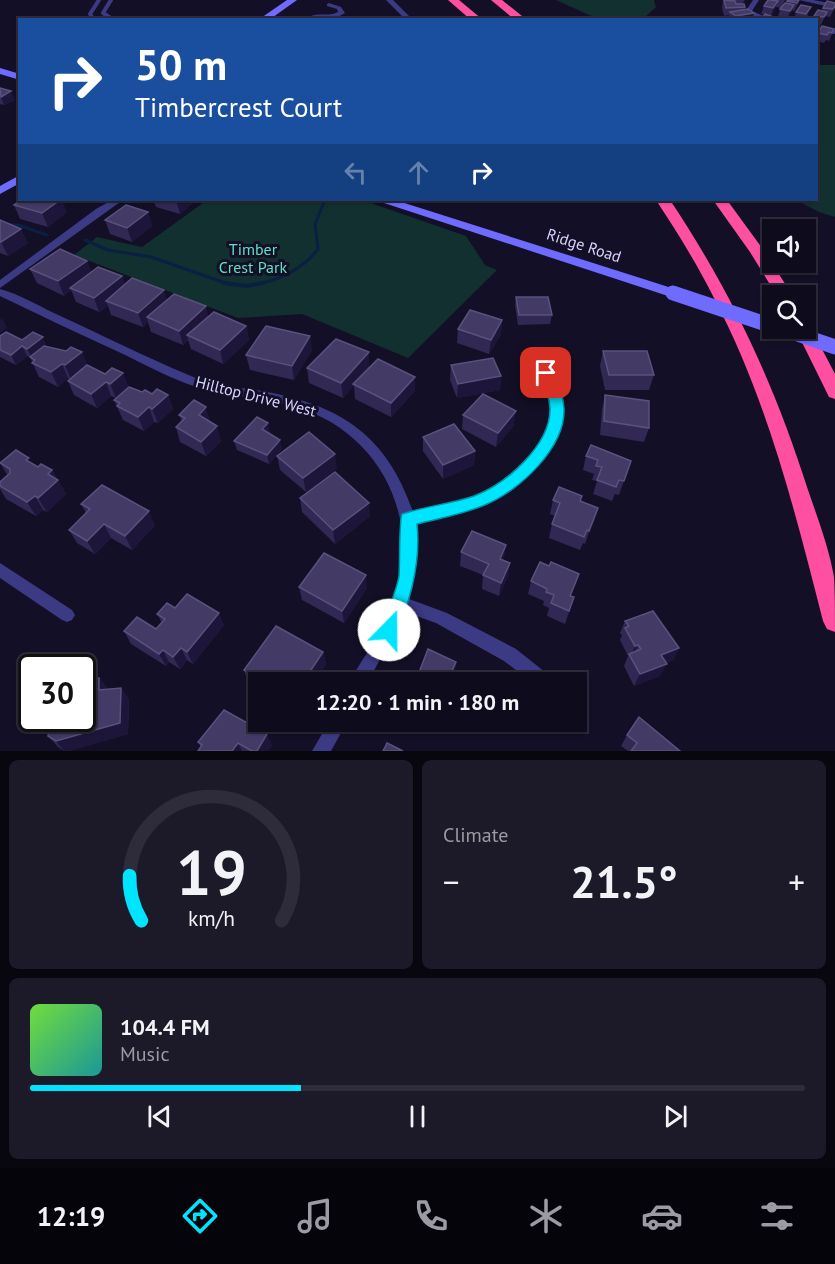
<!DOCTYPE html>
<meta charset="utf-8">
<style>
:root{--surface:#0e0b1c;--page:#1c1929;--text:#f1f3f6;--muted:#9b9ba3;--line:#2e2b3b;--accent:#00e5ff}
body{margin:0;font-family:"PT Sans",sans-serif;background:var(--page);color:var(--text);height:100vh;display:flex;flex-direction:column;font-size:22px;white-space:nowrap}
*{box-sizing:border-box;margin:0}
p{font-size:20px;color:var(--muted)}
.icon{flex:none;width:33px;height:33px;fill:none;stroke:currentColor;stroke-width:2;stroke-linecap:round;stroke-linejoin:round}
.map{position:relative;height:751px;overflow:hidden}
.details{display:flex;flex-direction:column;gap:9px;padding:9px;background:#08060f;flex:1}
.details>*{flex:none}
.top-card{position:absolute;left:18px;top:18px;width:800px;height:183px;border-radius:0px;box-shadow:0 2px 4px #0004,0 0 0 2px var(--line);background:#1a4fa0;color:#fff;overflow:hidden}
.tools{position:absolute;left:762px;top:219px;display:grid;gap:12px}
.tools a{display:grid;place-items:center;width:54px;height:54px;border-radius:0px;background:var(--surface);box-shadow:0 2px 4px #0004,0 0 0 2px var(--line);font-size:30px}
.speed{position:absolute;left:18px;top:654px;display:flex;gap:12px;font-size:30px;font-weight:700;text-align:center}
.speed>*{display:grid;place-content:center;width:78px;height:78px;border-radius:50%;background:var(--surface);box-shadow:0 2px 4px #0004,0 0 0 2px var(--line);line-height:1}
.speed .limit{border:3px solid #111;border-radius:9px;background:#fff;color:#111}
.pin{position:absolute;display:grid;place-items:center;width:51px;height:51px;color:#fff;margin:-26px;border-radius:12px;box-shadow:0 3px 9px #0006}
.me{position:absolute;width:66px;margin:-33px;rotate:22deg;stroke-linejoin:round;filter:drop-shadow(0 0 4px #0008)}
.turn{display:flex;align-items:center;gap:21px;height:126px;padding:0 18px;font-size:27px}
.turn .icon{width:78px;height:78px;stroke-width:2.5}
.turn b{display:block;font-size:42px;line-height:51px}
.lanes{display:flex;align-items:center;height:57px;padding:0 18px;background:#0003;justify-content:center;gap:30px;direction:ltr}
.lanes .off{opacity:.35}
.big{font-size:45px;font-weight:800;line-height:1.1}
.details .card{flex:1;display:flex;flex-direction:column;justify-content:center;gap:9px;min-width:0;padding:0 21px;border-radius:9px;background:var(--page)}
.details .dial{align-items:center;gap:0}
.dial svg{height:156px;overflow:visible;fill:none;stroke:var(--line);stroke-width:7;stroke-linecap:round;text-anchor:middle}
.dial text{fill:var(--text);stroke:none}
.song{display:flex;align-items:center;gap:18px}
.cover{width:72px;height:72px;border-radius:9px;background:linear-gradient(135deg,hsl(100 70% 55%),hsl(180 70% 35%))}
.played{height:6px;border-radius:3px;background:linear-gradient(90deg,var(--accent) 35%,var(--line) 35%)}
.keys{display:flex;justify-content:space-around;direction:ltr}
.heat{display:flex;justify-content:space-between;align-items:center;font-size:33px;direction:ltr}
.details .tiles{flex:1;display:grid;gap:9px;grid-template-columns:1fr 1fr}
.card:last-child{grid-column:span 2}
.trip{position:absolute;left:248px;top:672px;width:339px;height:60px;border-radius:0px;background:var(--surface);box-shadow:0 2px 4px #0004,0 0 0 2px var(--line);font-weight:800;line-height:60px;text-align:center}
.tab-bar{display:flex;height:96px;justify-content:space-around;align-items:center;background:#06040b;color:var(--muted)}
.tab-bar .icon{width:42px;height:42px}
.tab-bar .active{color:var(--accent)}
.tab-bar b{font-size:27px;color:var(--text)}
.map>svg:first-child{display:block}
</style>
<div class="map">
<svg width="835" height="751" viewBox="0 0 835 751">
<rect width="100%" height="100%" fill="#130f26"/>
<g fill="#12302f">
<polygon points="556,0 654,0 656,7 643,19 598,19"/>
<polygon points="816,65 835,65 835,217 819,212 796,200 816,200"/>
<polygon points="207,200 362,200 466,236 485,265 497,270 408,358 302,314 238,318 74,255 97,237 142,247"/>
</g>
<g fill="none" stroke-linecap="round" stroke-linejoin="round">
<g stroke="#0a1f44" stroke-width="3">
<polyline points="0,224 18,225 47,235"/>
<polyline points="85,240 108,250 151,257 231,285"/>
<path d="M253,285C278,281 303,269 318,249L315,224L325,200"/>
</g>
<polyline stroke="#0a1f44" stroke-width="4" points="224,283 247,286 263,283"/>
<g stroke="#3d3a85" stroke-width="4">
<polyline points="111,0 103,13 114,20"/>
<polyline points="94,20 90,14 99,0"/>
</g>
<g fill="#3d3a85" fill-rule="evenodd">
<polygon points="386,0 393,0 413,20 406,20"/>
<polygon points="753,0 759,0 752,11 773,20 762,20 746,13 745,12"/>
<polygon points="799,0 813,0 835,4 835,8"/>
<path d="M329,3L341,7L345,13L334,19L310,18L309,17C317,12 329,17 338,12L337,9L327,6V4Z"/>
<polygon points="816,27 835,30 835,34 816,31"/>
<polygon points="112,200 123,200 0,288 0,280 96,209"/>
<path d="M0,289C19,294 37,305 54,313C100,334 145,357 191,376C215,386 242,387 267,392C343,406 388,438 413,512C434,507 456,504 476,496C514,480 566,436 548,390C544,377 533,370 526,360L528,357H536C547,367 558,379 562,394C574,439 526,484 490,502C467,513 440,518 415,523C418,550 415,573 409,599L447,613L516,649L550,676L552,682H532L504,661L436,623L405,612L368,682H351C355,670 364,658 371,647C385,623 396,599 401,572C413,498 368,428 296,407C260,397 221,396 185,383C164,375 144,364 123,354C82,335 41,316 0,296Z"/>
<polygon points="0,563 72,610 75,615 72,620 67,622 62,620 0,578"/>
<polygon points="329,722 347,722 331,751 312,751"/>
</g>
<g fill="#6f6bff" fill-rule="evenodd">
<polygon points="287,0 297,0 269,20 258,20"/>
<polygon points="0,68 20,74 20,80 0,74"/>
<polygon points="20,175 20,183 0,194 0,186"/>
<polygon points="379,200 395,200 678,290 680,293 678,296 668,296 381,202"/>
</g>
<g fill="#ff4fa3" fill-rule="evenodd">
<polygon points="448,0 459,0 483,20 471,20"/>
<polygon points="491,0 502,0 527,20 515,20"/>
<path d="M656,200H670C732,293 774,383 808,490C818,519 829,548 834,577C835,594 835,615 835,632L827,629L823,621C795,511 767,399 714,298C697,264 677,232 656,200Z"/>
<polygon points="713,200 727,200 762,248 793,296 777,296 750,252"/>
<polygon points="806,323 811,328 835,374 835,399 829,397 795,328 806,328"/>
</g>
<g stroke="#6f6bff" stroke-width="15">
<polyline points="673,293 772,326"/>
<polyline points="780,328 835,347"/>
</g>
</g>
<g fill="#312854">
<polygon points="723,0 745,0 742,4 745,7 745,10 754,13 752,20 728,20 729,15 724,16 722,8"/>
<polygon points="768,0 785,0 781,8 776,7 771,16 761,14 764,6"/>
<polygon points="788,0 799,3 794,11 792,10 787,19 778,17 780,9 786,3"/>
<polygon points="835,3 835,7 830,17 825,16 821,25 816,24 816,20 813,20 814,16 822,11 823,8"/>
<polygon points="801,5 808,15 805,20 794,20 796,12"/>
<polygon points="834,29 829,41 826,40 824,43 816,41 818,33"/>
<polygon points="0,88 15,100 4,105 0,104"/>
<polygon points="153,200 196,200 180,214 156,207"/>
<polygon points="14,205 67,212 48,227 20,219"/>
<polygon points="148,212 152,226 132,242 110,234 105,220"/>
<polygon points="0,220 28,243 8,256 0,253"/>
<polygon points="87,261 91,272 122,276 125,285 208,316 246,326 249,340 223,364 191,349 188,340 183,345 151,332 148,322 143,327 111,315 108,306 99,312 76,302 71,290 64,296 37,283 30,269"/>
<polygon points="516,297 552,315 550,324 518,325 515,306"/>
<polygon points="502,320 501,334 489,354 457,343 458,329"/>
<polygon points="0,336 22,340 66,351 82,352 87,365 129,387 142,392 168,395 173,409 158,423 154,422 144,431 123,420 114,400 116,398 111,396 97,408 74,395 68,381 70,379 68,378 58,387 39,377 30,357 27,356 16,365 0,357"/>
<polygon points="312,350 294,380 250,370 246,355"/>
<polygon points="603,351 654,375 649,390 605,390 600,366"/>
<polygon points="451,365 501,376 500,390 457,398 450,380"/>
<polygon points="369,367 359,378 415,377 415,391 391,417 355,399 354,385 343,398 309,383 307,368"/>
<polygon points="605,395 649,428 644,442 600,435 602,409"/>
<polygon points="179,415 210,421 221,441 206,456 180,442 176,427 182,421"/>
<polygon points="463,415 514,425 496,447 462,429"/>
<polygon points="270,432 269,433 282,449 269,464 237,450 234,441"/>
<polygon points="423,437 475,451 474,465 443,479 423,451"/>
<polygon points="591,445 626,475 619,495 615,494 612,501 593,494 597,481 592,480 594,474 583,470 586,456"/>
<polygon points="277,456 337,468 306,492 280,470"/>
<polygon points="0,463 32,463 38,467 52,470 66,494 47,512 43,510 36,516 6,499 0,489 0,482 8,476"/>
<polygon points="300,498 370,516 335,544 302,512"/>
<polygon points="553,500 581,501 598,508 585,544 583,543 580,550 549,538 552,524 555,516 550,514"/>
<polygon points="81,504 155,525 132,550 111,538 95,554 77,543 69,530 86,513"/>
<polygon points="506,545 503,560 508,576 499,596 482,589 483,575 460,566 461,552"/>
<polygon points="579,574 571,596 570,610 565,624 547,616 549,608 543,605 544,601 528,594 531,581"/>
<polygon points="299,587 367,588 344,623 302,600"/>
<polygon points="157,614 224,625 193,664 187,660 180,669 169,662 166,666 131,644 124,631 156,629 162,623"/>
<polygon points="625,621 679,648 673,660 666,663 660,676 634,686 624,666 628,656 620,640 622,635 620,633"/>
<polygon points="323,652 326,664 314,682 258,682 258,688 248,682 244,670"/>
<polygon points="420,670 454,675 470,682 420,682"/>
<polygon points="99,678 108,689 121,688 129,700 128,734 69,751 64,751 58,747 48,736 48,734 44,729 82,718"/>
<polygon points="224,710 272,745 268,751 198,751 201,747 198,742"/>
<polygon points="422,722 451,722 446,734"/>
<polygon points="627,735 680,751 628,751 621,746"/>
</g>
<g fill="#1d163a">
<polygon points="799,0 800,0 799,3 794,11"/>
<polygon points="778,1 775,9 771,16 773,8"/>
<polygon points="794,5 791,13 787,19 790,11"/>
<polygon points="754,13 752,20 735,20 736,16"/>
<polygon points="11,91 15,100 4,105 1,97"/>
<polygon points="60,200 62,200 67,212 48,227 42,213"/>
<polygon points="176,200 196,200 180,214"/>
<polygon points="148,212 152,226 132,242 127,228"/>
<polygon points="21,229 28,243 8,256 1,242"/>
<polygon points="87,261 92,275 70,288 71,290 64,296 58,281"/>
<polygon points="122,276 127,290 106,301 108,306 99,312 94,298"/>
<polygon points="164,290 168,304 147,317 148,322 143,327 138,313"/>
<polygon points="206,306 209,321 187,335 188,340 183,345 179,331"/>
<polygon points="2,318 7,328 0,333 0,320"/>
<polygon points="502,320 501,334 489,354 491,340"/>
<polygon points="246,326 249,340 223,364 220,350"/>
<polygon points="310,336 312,350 294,380 292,366"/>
<polygon points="43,337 47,347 32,358 27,349"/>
<polygon points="22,346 27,356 16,365 11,355"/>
<polygon points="82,352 88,366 71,380 65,365"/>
<polygon points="369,352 369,367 343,398 341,383"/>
<polygon points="62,364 68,378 58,387 51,372"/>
<polygon points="123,373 129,387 116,398 110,384"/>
<polygon points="501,376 500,390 457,398 458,384"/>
<polygon points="415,377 415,391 391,417 391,403"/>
<polygon points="106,382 111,396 97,408 91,394"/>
<polygon points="168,395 173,409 158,423 152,409"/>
<polygon points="149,407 154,422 144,431 138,417"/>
<polygon points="206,407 210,421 203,429 199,415"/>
<polygon points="516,411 514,425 496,447 498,433"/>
<polygon points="268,423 270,432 265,439 262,429"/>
<polygon points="217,426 221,441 206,456 201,442"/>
<polygon points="280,440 282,449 269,464 267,455"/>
<polygon points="475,451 474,465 443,479 443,465"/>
<polygon points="335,454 337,468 306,492 303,478"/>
<polygon points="52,470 66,494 47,512 38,498 48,474"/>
<polygon points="35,496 43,510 36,516 27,502"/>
<polygon points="369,503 370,516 335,544 333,530"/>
<polygon points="598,508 594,522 585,544 589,531"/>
<polygon points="149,511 155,525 132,550 125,536"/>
<polygon points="104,524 111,538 95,554 87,541"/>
<polygon points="506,545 504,559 498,572 500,559"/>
<polygon points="510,563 508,576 499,596 501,583"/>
<polygon points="579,574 575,587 566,608 570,596"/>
<polygon points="366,575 367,588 344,623 342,611"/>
<polygon points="574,597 570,610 565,624 569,611"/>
<polygon points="219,613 224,625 193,664 187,652"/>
<polygon points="638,645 633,657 630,657 635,646"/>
<polygon points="181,648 187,660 180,669 173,657"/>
<polygon points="679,648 673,660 655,667 661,655"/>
<polygon points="163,650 169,662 166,666 159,654"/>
<polygon points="323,652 326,664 314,682 303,682"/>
<polygon points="456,662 455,674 451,673"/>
<polygon points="667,664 660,676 634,686 640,674"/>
<polygon points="99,678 108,689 99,690"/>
<polygon points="121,688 129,700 128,734 69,751 64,751 56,741"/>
<polygon points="447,722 451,722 446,734 447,723"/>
<polygon points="267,734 272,745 268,751 257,751"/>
<polygon points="238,743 242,751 232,751"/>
</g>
<g fill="#433a66" stroke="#5a527e" stroke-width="1.5">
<polygon points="724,0 735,1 736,4 744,4 745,7 726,8"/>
<polygon points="768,0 771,0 778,1 773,8 764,6"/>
<polygon points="788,0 799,0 797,3 787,1"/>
<polygon points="827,1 835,3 835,6 833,9 823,8"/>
<polygon points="785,3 794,5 790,11 780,9"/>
<polygon points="801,5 811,7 806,14 796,12"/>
<polygon points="748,9 754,13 736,16 730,12"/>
<polygon points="818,10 827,12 824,17 814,16"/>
<polygon points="765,14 776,18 775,20 761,20"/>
<polygon points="822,26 834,29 832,33 829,32 827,35 818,33"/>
<polygon points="0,88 11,91 1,97"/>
<polygon points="21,200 60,200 42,213 14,205"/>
<polygon points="126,205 148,212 127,228 105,220"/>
<polygon points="0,220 21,229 1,242 0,242"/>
<polygon points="60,249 87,261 58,281 30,269"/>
<polygon points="98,267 122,276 94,298 70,288"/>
<polygon points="132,278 164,290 138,313 106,301"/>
<polygon points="174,294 206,306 179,331 147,317"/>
<polygon points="516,297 548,297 552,315 519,315"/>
<polygon points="470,310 502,320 491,340 458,329"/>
<polygon points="214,312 246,326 220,350 187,335"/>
<polygon points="266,326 310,336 292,366 246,355"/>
<polygon points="6,332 22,340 33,332 43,337 27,349 22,346 11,355 0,350 0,336"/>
<polygon points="336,339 369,352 341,383 307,368"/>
<polygon points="44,346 66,351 71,347 82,352 65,365 62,364 51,372 32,363 35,360 30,357"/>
<polygon points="603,351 647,351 654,375 609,375"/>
<polygon points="493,358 501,376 458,384 451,365"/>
<polygon points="378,359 415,377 391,403 353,384"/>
<polygon points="87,365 105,374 112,368 123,373 110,384 106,382 91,394 68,381"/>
<polygon points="129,387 142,392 145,390 152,394 157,389 168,395 152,409 149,407 138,417 117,406 120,403 114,400"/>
<polygon points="483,394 516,411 498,433 463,415"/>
<polygon points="605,395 649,401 649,428 604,421"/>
<polygon points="194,400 206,407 199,415 217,426 201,442 176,427 185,418 179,415"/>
<polygon points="257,417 268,423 262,429 280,440 267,455 234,441"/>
<polygon points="454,424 475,451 443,465 423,437"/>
<polygon points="309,432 335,454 303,478 277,456"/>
<polygon points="591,445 631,461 624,481 619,480 616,487 597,480 602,467 596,466 598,460 586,456"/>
<polygon points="16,450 29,458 26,460 38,467 41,464 52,470 48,474 58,480 38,498 35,496 27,502 0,486 0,482 10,473 10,469 0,463"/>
<polygon points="335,472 369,503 333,530 300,498"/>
<polygon points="102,485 149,511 125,536 104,524 87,541 69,530 90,509 81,504"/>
<polygon points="559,487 582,496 580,501 598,508 589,531 587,530 584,537 552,524 560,503 553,500"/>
<polygon points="472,531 506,545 500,559 510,563 501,583 483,575 489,564 461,552"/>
<polygon points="324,553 366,575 342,611 299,587"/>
<polygon points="540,562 549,566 551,562 579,574 570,596 574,597 569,611 551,603 554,595 546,592 547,589 531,581"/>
<polygon points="187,594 219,613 187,652 181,648 173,657 163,650 159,654 124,631 137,617 156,629 165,619 157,614 167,603 175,608"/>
<polygon points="653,611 679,648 661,655 667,664 640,674 629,654 641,649 638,645 635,646 625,628 629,626 625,621"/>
<polygon points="276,626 323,652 303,682 264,682 244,670"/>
<polygon points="428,649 456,662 451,673 469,682 423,682 428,674 420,670"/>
<polygon points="99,678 99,690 121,688 120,723 56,741 48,736 49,728 44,729 44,718 82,718 82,682"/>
<polygon points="224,710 267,734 257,751 252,751 238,743 232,751 198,751 202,745 198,742"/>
<polygon points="639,717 680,751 631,751 637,743 627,735"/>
<polygon points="387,743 403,751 383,751"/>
</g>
<path fill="#00e5ff" stroke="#0095a6" stroke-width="1.5" d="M546,368L551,370C558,383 563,393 564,408C566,447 520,490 487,504C465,514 440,518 417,524C421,563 411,600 395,636L389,638L383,636L380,630C386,613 396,594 399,576C400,563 399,521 402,514C426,506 451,504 474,496C506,484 551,445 550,408C549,395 545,385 539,373Z"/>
<g text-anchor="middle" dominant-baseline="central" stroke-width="6" stroke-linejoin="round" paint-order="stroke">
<g font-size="16" fill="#d9d4ff" stroke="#130f26">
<text transform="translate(584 245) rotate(18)">Ridge Road</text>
<text transform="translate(256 396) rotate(14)">Hilltop Drive West</text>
</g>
<g font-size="16" fill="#5fe0c0" stroke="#130f26">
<text x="253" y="249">Timber<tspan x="253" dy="18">Crest Park</tspan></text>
</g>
</g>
</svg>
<div class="tools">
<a><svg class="icon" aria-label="sound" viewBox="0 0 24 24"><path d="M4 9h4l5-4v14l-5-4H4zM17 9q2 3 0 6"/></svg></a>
<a><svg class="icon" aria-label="search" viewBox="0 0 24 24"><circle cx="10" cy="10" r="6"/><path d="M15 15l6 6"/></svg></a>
</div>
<div class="speed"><div class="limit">30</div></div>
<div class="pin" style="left:546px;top:373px;background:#d93025"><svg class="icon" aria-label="arrive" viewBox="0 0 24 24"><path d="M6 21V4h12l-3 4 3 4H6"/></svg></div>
<svg class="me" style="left:389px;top:630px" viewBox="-20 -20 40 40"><circle r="19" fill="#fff"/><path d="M0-13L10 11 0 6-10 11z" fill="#00e5ff"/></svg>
<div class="trip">12:20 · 1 min · 180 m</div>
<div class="top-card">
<div class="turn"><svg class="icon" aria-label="right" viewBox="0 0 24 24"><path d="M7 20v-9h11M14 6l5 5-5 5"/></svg><div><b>50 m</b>Timbercrest Court</div></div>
<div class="lanes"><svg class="icon off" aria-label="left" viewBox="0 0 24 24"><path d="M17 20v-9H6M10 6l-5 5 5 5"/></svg><svg class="icon off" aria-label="ahead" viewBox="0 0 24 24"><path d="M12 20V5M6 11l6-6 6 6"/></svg><svg class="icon" aria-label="right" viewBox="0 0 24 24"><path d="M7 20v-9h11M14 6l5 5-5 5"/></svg></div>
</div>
</div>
<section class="details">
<div class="tiles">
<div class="card dial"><svg viewBox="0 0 100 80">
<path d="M14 69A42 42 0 1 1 86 69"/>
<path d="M14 69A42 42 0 0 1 8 46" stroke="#00e5ff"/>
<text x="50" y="56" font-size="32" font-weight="700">19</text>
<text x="50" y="72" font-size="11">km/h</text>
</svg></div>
<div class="card"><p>Climate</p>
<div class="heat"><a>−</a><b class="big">21.5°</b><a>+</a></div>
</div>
<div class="card">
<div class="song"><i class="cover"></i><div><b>104.4 FM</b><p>Music</p></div></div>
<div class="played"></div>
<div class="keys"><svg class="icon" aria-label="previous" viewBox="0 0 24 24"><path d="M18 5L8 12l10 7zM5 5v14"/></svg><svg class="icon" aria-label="pause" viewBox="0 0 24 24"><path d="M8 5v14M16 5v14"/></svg><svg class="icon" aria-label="next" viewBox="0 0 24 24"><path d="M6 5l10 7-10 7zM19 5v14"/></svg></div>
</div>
</div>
</section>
<nav class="tab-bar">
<b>12:19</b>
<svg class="icon active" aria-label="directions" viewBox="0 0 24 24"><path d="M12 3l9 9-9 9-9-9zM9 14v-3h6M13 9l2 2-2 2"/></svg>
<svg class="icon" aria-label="music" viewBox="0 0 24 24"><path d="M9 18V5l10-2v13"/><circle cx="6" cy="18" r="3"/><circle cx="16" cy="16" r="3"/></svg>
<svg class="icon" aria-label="phone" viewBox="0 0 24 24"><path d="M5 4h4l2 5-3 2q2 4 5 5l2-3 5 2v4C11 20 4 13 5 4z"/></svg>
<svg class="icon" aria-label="climate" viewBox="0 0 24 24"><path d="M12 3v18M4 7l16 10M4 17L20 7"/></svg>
<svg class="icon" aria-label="car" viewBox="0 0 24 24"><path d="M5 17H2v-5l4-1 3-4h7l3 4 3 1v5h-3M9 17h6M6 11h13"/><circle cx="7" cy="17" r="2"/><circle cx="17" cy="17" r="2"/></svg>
<svg class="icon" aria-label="filters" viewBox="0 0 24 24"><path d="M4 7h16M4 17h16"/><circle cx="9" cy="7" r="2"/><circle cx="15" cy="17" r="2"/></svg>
</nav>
